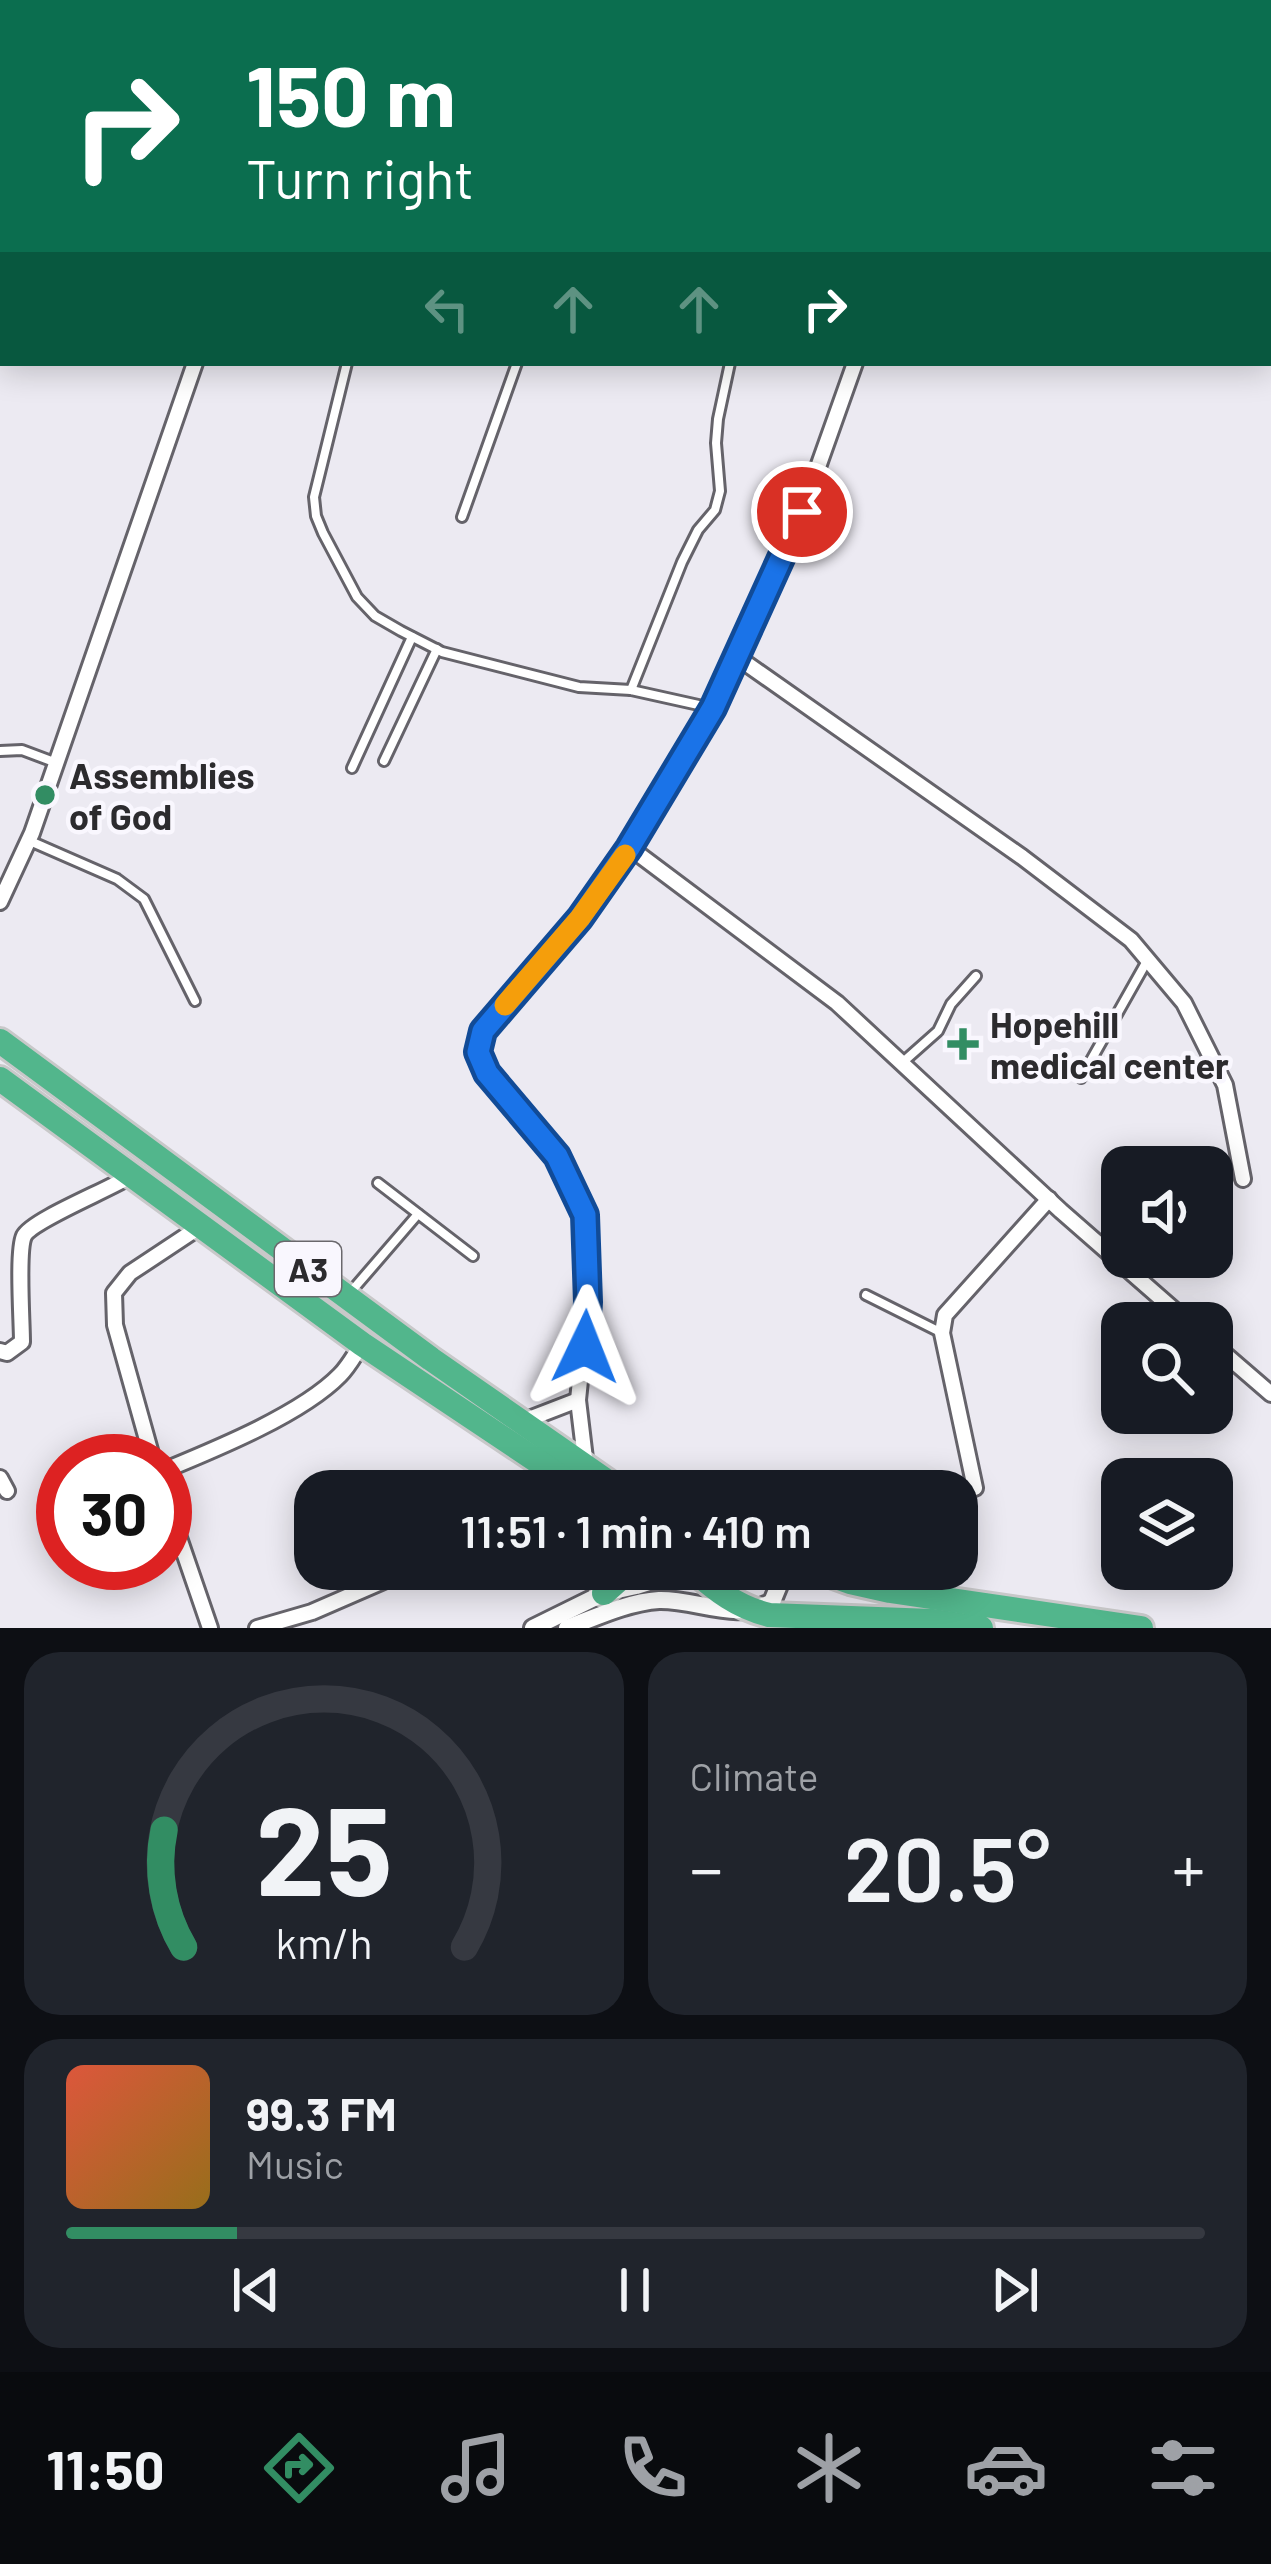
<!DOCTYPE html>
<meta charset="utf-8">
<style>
:root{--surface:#171b24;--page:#20242c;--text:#f1f3f6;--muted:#9ea1a6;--line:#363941;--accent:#328d63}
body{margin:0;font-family:Barlow,sans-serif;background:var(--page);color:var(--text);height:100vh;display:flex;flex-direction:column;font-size:45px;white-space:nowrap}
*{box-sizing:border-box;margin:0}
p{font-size:39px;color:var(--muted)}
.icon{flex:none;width:66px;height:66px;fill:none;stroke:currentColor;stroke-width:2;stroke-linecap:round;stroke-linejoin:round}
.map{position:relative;height:1628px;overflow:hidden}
.drawer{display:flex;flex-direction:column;gap:24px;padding:24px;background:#0d0f14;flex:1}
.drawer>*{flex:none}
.top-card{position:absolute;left:0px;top:0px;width:1272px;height:366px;box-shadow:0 6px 30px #0003;background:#0b6e4f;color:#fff;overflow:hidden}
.buttons{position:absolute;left:1101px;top:1146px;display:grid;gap:24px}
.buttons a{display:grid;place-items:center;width:132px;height:132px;border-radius:24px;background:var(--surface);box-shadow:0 6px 30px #0003;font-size:60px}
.speed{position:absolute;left:36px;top:1434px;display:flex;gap:24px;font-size:60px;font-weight:700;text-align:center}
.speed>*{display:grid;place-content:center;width:156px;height:156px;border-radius:50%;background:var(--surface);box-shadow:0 6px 30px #0003;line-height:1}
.speed .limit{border:18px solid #d22;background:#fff;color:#111}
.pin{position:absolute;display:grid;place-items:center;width:102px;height:102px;color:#fff;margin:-51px;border:6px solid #fff;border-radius:50%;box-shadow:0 3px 12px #0007}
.me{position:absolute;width:132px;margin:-66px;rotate:2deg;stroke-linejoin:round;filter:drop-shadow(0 0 9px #0008)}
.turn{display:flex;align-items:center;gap:42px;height:252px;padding:0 48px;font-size:54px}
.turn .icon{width:156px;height:156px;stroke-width:2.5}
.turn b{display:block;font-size:84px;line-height:102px}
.lanes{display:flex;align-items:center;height:114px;padding:0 48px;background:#0003;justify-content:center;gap:60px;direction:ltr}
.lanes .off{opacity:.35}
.big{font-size:90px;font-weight:600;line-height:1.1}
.drawer .widget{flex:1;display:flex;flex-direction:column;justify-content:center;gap:18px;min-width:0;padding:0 42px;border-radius:36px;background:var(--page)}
.drawer .dial{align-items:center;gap:0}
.dial svg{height:312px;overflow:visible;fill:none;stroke:var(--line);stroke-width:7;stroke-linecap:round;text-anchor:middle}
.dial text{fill:var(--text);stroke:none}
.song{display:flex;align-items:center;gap:36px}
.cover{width:144px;height:144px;border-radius:18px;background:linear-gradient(135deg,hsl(10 70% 55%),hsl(40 70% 35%))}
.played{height:12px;border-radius:6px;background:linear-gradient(90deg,var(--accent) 15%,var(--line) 15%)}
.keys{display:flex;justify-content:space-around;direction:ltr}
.heat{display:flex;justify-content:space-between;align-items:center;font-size:66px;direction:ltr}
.drawer .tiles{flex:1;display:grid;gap:24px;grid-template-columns:1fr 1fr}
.widget:last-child{grid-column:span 2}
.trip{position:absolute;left:294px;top:1470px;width:684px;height:120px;border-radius:36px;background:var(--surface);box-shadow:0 6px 30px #0003;font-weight:600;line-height:120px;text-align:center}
.tabs{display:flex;height:192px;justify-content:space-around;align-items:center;background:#090b0e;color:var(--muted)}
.tabs .icon{width:84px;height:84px}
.tabs .selected{color:var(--accent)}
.tabs b{font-size:54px;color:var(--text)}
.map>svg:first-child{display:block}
</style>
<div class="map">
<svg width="1271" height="1628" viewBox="0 0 1271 1628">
<rect width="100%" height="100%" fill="#eceaf2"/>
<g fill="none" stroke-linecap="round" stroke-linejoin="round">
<defs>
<g id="service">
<polyline points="0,56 3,58"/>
<polyline points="347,363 314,497 316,516 323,533 357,597 375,616 401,631 442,652 579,687 631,690 712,708"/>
<polyline points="462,517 517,363"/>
<polyline points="631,690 682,562 698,530 715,510 720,491 716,443 718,419 730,363"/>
<polyline points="0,751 22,750 54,762"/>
<polyline points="384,761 437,649"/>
<polyline points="352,768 412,637"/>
<polyline points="30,841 117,879 144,899 195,1001"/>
<polyline points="903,1062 938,1031 951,1004 976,976"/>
<polyline points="1081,1078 1147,961"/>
<polyline points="378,1183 473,1256"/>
<polyline points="349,1294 418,1214"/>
<polyline points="866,1295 940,1332"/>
</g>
<g id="minor">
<polyline points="737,657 1022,857 1131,940 1184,1003 1225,1085 1243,1179"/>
<polyline points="629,847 837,1003 1061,1211 1189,1323"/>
<polyline points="0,902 32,833 195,363"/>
<polyline points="1212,1343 1271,1394"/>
<path d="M0,1351L7,1353L22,1342C22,1321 17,1251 24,1236C32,1220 111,1189 132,1175"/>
<polyline points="521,1422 578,1400"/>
<polyline points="153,1461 115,1325 114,1293 130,1273 201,1226"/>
<polyline points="586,1467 578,1400 588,1302 585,1215 557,1155 487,1073 478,1052 483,1031 580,918 629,847 714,708 802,512 855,363"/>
<path d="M165,1470C216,1449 302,1414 340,1375C349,1366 355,1354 362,1344"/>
<polyline points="0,1478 7,1491"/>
<polyline points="975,1488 942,1333 945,1315 1049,1199"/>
<polyline points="534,1491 554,1473"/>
<polyline points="165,1497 210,1628"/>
<polyline points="257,1628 312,1612 411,1569"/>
</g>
<g id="tertiary">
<polyline points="533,1628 604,1593 636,1586 690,1569"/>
<path d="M567,1628C596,1617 628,1602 659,1600C697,1599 737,1622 772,1602L781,1580L779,1569"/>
</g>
<polyline id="primary" points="1269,239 1271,239"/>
<g id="trunk">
<polyline points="204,0 215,3"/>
<polyline points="295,0 309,3"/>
<polyline points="375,3 388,0"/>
<polyline points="445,3 447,0"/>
<polyline points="561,3 563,0"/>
<polyline points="0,1041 431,1359 621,1491"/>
<polyline points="0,1079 362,1344 582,1491"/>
<path d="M692,1569C717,1591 737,1607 769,1615L932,1621L981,1628"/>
<polyline points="814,1569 850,1582 890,1591 1141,1628"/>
<polyline points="604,1593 631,1569"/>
</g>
</defs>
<use href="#service" stroke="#65636a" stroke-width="14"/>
<use href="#minor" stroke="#65636a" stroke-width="20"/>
<use href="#tertiary" stroke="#65636a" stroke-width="22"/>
<use href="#primary" stroke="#c8c8c9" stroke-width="27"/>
<use href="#trunk" stroke="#c8c8c9" stroke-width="30"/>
<use href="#service" stroke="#fff" stroke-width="8"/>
<use href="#minor" stroke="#fff" stroke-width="14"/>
<use href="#tertiary" stroke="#fff" stroke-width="16"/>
<use href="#primary" stroke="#7dc8a9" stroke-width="21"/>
<use href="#trunk" stroke="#52b68c" stroke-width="24"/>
</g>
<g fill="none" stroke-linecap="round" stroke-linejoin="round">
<defs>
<polyline id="route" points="585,1347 588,1302 585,1215 557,1156 487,1073 478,1052 483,1031 580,918 629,848 713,708 802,512"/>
</defs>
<use href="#route" stroke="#114b97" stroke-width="30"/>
<use href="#route" stroke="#1a73e8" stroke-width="21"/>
<polyline stroke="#f59e0b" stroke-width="21" points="505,1005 580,918 625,855"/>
</g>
<g fill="#328d63" stroke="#f9f7fe" stroke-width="4.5">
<circle cx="45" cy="795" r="12"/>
<path d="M957 1026h12v12h12v12h-12v12h-12v-12h-12v-12h12z"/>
</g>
<g text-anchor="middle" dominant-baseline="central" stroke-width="9" stroke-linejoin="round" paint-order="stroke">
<rect fill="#f9f7fe" stroke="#6a686c" stroke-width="3" x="275" y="1242" width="66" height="54" rx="9"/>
<g font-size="33" font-weight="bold" fill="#2c2b2e">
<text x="308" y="1269">A3</text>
</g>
<g font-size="36" font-weight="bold" fill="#2c2b2e" stroke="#f9f7fe" text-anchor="start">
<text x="69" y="774">Assemblies<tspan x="69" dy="41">of God</tspan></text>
<text x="990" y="1023">Hopehill<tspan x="990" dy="41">medical center</tspan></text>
</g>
</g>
</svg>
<div class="buttons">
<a><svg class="icon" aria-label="sound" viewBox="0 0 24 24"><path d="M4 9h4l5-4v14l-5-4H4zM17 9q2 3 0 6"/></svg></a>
<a><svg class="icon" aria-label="search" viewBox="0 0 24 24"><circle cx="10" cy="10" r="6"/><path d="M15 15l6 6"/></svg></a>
<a><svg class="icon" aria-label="layers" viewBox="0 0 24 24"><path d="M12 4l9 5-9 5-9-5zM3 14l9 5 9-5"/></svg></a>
</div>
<div class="speed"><div class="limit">30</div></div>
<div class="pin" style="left:802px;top:512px;background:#d93025"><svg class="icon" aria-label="arrive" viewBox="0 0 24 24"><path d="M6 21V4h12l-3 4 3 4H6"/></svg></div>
<svg class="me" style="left:585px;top:1347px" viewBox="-20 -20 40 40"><path d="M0-17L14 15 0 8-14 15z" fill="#1a73e8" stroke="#fff" stroke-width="4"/></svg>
<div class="trip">11:51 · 1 min · 410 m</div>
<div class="top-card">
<div class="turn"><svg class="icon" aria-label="right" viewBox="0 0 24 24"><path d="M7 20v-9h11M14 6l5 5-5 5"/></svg><div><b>150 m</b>Turn right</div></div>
<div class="lanes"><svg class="icon off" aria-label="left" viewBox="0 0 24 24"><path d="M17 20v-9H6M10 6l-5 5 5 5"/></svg><svg class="icon off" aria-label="ahead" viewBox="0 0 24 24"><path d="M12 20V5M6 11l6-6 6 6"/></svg><svg class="icon off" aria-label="ahead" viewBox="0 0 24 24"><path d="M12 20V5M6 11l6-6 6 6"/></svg><svg class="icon" aria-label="right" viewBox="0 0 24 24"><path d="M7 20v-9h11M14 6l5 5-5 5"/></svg></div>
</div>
</div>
<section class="drawer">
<div class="tiles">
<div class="widget dial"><svg viewBox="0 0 100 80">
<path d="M14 69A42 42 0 1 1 86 69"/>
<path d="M14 69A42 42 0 0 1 9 39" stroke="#328d63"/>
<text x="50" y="56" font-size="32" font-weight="700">25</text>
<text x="50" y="72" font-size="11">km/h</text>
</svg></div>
<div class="widget"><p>Climate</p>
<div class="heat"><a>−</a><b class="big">20.5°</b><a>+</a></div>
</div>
<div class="widget">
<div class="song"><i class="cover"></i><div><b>99.3 FM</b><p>Music</p></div></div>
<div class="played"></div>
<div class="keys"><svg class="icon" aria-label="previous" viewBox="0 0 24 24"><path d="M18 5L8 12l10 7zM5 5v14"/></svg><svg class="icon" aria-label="pause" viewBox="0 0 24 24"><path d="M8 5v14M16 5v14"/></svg><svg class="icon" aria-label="next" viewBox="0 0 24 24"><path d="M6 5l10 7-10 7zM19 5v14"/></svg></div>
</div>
</div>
</section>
<nav class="tabs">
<b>11:50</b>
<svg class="icon selected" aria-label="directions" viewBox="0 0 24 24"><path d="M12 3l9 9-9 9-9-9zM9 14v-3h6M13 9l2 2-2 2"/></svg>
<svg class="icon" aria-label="music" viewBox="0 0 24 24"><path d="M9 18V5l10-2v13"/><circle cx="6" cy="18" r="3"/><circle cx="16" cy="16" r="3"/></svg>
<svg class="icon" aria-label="phone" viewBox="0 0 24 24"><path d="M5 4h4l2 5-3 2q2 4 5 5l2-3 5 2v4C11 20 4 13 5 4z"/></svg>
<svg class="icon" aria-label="climate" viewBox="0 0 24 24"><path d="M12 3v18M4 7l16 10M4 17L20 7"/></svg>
<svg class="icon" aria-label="car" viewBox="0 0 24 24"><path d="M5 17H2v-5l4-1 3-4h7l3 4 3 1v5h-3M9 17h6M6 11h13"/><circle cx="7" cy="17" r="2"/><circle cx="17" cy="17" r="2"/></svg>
<svg class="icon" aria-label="filters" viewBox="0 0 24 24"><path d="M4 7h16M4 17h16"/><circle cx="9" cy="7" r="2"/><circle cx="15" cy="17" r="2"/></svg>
</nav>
